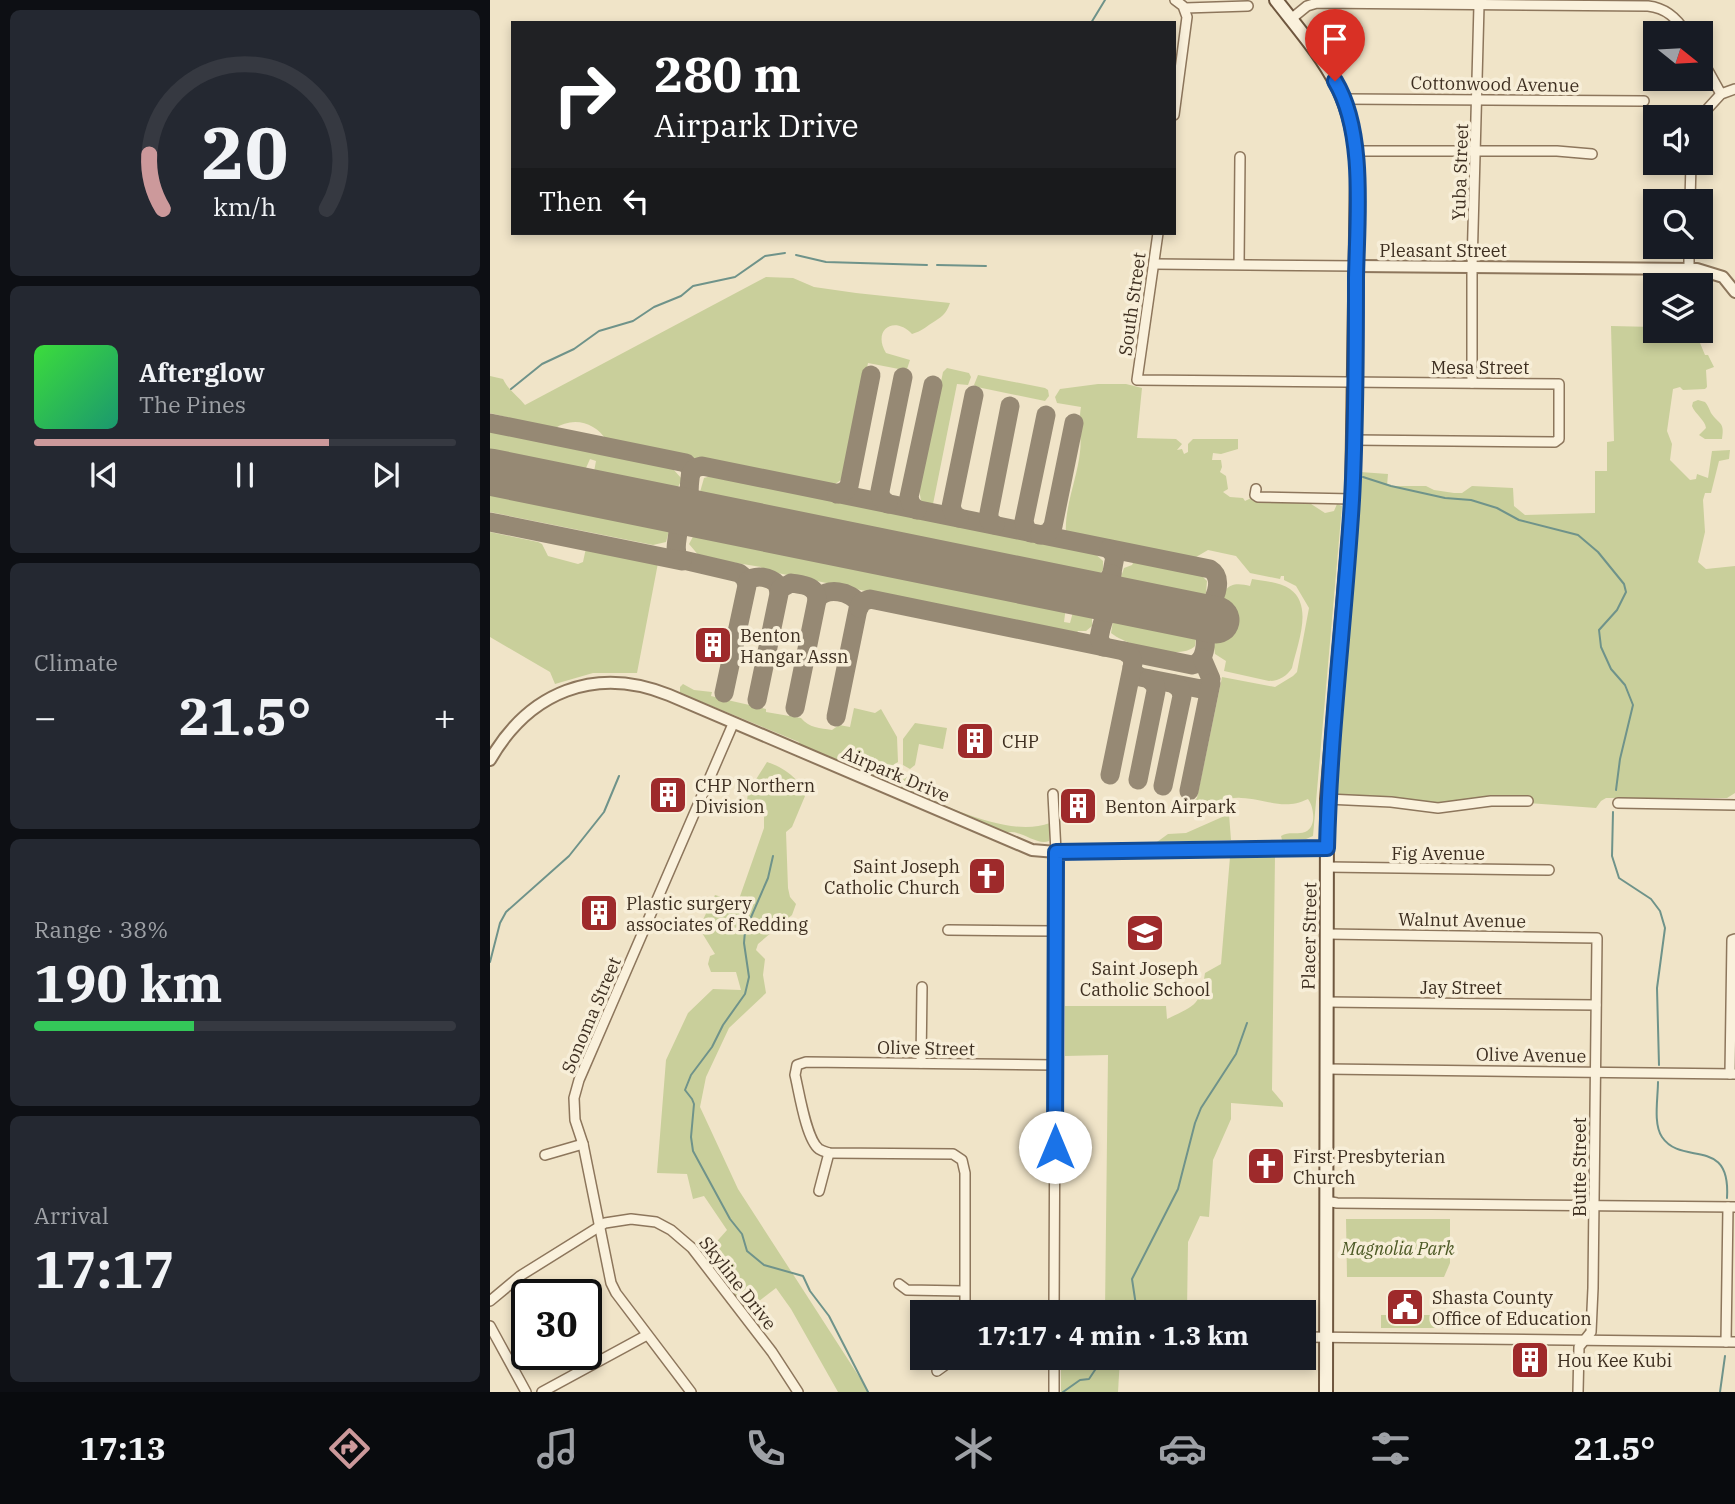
<!DOCTYPE html>
<meta charset="utf-8">
<style>
:root{--surface:#171b24;--page:#242831;--text:#f1f3f6;--muted:#9ea1a6;--line:#363941;--accent:#cc999b}
body{margin:0;font-family:"IBM Plex Serif",serif;background:var(--page);color:var(--text);height:100vh;display:flex;flex-direction:column;font-size:26px;white-space:nowrap}
*{box-sizing:border-box;margin:0}
p{font-size:23px;color:var(--muted)}
.icon{flex:none;width:38px;height:38px;fill:none;stroke:currentColor;stroke-width:2;stroke-linecap:round;stroke-linejoin:round}
.map{position:relative;flex:1;overflow:hidden}
.side{display:flex;flex-direction:column;gap:10px;padding:10px;background:#0d0f14;width:490px}
.side>*{flex:none}
.hud{position:absolute;left:21px;top:21px;width:665px;height:214px;border-radius:0px;box-shadow:0 4px 10px #0003;background:#202124;color:#fff;overflow:hidden}
.needle{width:46px;rotate:108deg}
.tools{position:absolute;left:1153px;top:21px;display:grid;gap:14px}
.tools a{display:grid;place-items:center;width:70px;height:70px;border-radius:0px;background:var(--surface);box-shadow:0 4px 10px #0003;font-size:35px}
.speed{position:absolute;left:21px;top:1279px;display:flex;gap:14px;font-size:35px;font-weight:700;text-align:center}
.speed>*{display:grid;place-content:center;width:91px;height:91px;border-radius:50%;background:var(--surface);box-shadow:0 4px 10px #0003;line-height:1}
.speed .limit{border:4px solid #111;border-radius:10px;background:#fff;color:#111}
.pin{position:absolute;display:grid;place-items:center;width:60px;height:60px;color:#fff;margin:-72px -30px;border-radius:50% 50% 50% 0;rotate:-45deg;box-shadow:0 0 7px #0007}
.pin .icon{rotate:45deg}
.me{position:absolute;width:77px;margin:-38px;rotate:0deg;stroke-linejoin:round;filter:drop-shadow(0 0 5px #0008)}
.turn{display:flex;align-items:center;gap:24px;height:147px;padding:0 28px;font-size:32px}
.turn .icon{width:91px;height:91px;stroke-width:2.5}
.turn b{display:block;font-size:49px;line-height:60px}
.then{display:flex;align-items:center;height:66px;padding:0 28px;background:#0003;gap:14px;font-size:26px}
.big{font-size:52px;font-weight:700;line-height:1.1}
.side .widget{flex:1;display:flex;flex-direction:column;justify-content:center;gap:10px;min-width:0;padding:0 24px;border-radius:10px;background:var(--page)}
.side .dial{align-items:center;gap:0}
.dial svg{height:182px;overflow:visible;fill:none;stroke:var(--line);stroke-width:7;stroke-linecap:round;text-anchor:middle}
.dial text{fill:var(--text);stroke:none}
.song{display:flex;align-items:center;gap:21px}
.cover{width:84px;height:84px;border-radius:10px;background:linear-gradient(135deg,hsl(120 70% 55%),hsl(160 70% 35%))}
.played{height:7px;border-radius:4px;background:linear-gradient(90deg,var(--accent) 70%,var(--line) 70%)}
.keys{display:flex;justify-content:space-around;direction:ltr}
.heat{display:flex;justify-content:space-between;align-items:center;font-size:38px;direction:ltr}
.charge{height:10px;border-radius:5px;background:linear-gradient(90deg,#34c759 38%,var(--line) 0)}
.trip{position:absolute;left:420px;top:1300px;width:406px;height:70px;border-radius:0px;background:var(--surface);box-shadow:0 4px 10px #0003;font-weight:700;line-height:70px;text-align:center}
.tab-bar{display:flex;height:112px;justify-content:space-around;align-items:center;background:#090b0e;color:var(--muted)}
.tab-bar .icon{width:49px;height:49px}
.tab-bar .selected{color:var(--accent)}
.tab-bar b{font-size:32px;color:var(--text)}
main{display:flex;flex:1;min-height:0}
.map>svg:first-child{display:block}
</style>
<main>
<section class="side">
<div class="widget dial"><svg viewBox="0 0 100 80">
<path d="M14 69A42 42 0 1 1 86 69"/>
<path d="M14 69A42 42 0 0 1 8 45" stroke="#cc999b"/>
<text x="50" y="56" font-size="32" font-weight="700">20</text>
<text x="50" y="72" font-size="11">km/h</text>
</svg></div>
<div class="widget">
<div class="song"><i class="cover"></i><div><b>Afterglow</b><p>The Pines</p></div></div>
<div class="played"></div>
<div class="keys"><svg class="icon" aria-label="previous" viewBox="0 0 24 24"><path d="M18 5L8 12l10 7zM5 5v14"/></svg><svg class="icon" aria-label="pause" viewBox="0 0 24 24"><path d="M8 5v14M16 5v14"/></svg><svg class="icon" aria-label="next" viewBox="0 0 24 24"><path d="M6 5l10 7-10 7zM19 5v14"/></svg></div>
</div>
<div class="widget"><p>Climate</p>
<div class="heat"><a>−</a><b class="big">21.5°</b><a>+</a></div>
</div>
<div class="widget"><p>Range · 38%</p><b class="big">190 km</b><div class="charge"></div></div>
<div class="widget"><p>Arrival</p><b class="big">17:17</b></div>
</section>
<div class="map">
<svg width="1245" height="1392" viewBox="0 0 1245 1392">
<rect width="100%" height="100%" fill="#f0e4c8"/>
<g fill="#c9cf9b">
<path d="M276,277L303,278L324,287L366,293L460,303C456,315 451,317 442,323C434,328 432,331 422,334C404,315 382,330 396,353L420,360L417,369L414,370L378,363L354,478L339,488L117,441C105,422 83,416 64,429L0,413V376L13,379C18,390 28,396 35,405Z"/>
<polygon points="1121,326 1165,327 1166,331 1205,331 1215,355 1218,355 1224,367 1216,370 1217,387 1215,389 1193,390 1190,387 1183,389 1177,431 1182,444 1180,460 1200,480 1206,479 1207,474 1218,478 1222,451 1240,450 1239,459 1229,461 1221,493 1215,493 1213,500 1215,532 1208,562 1216,569 1245,566 1245,793 1237,798 1116,798 1111,801 1106,808 1038,803 960,805 845,794 870,504 870,472 898,474 897,486 936,486 944,490 964,493 972,493 982,486 1023,488 1024,506 1035,515 1105,513 1105,471 1117,471 1117,442 1124,441"/>
<polygon points="457,368 479,373 481,377 478,385 467,384 443,504 440,507 431,501 429,489 453,372"/>
<polygon points="488,375 555,388 558,390 559,396 555,401 487,387 484,385"/>
<path d="M608,384H636L652,388L647,438L686,439L692,444L687,450L692,449L694,454L698,452V444L703,439H748V449L731,454L723,453L722,460H731L732,467L730,472L736,476L738,489L733,492L740,497L753,498L755,501L761,498L763,501L818,502L835,513L844,511L847,504L852,506L823,836L816,839L792,840L791,836C799,831 806,835 815,832C827,827 824,807 818,799C793,811 778,799 751,798C739,797 729,802 719,806L715,804L697,806L707,798L732,677L785,687L803,676L807,672L819,608L806,586L794,580V576H791L790,579L760,573L746,556L718,550L701,560L576,535C574,507 587,480 590,452C592,437 588,423 591,407L567,403L565,397L570,389Z"/>
<path d="M1208,400L1215,402C1218,405 1219,409 1221,413C1229,425 1235,421 1232,439H1215L1209,435L1216,428C1215,420 1205,414 1202,406L1203,402Z"/>
<polygon points="0,431 64,445 65,441 180,464 180,467 183,469 192,479 187,489 178,493 103,477 106,461 100,459 96,468 99,472 98,476 0,456"/>
<polygon points="228,474 601,550 613,561 613,570 606,578 589,576 217,500 210,492 214,478"/>
<polygon points="0,488 175,525 179,531 176,542 163,545 0,512"/>
<polygon points="0,532 48,542 52,544 58,556 88,564 93,562 96,548 168,563 147,673 103,673 65,684 60,672 0,637"/>
<polygon points="213,532 573,604 576,607 574,622 580,623 583,612 580,610 581,608 597,609 602,615 602,626 596,631 588,631 586,634 273,570 271,567 210,557 199,544 205,533"/>
<polygon points="650,560 708,572 717,581 716,593 706,600 635,584 631,577 634,568 642,565 644,561 649,563"/>
<path d="M762,579C773,581 790,582 800,589C824,606 807,645 802,668C797,676 789,681 779,681L734,671L736,661L725,654L724,647L735,591C741,582 751,584 760,586Z"/>
<path d="M631,617L700,631L706,638L705,646C691,661 635,645 621,633L623,621Z"/>
<path d="M193,684L204,690L222,692L221,696C238,700 255,704 276,709V712L311,718C319,728 330,728 342,730L349,725L360,727L364,708L385,713L391,709L407,737L408,762L395,770L388,778L309,744V742L190,693V687Z"/>
<polygon points="425,723 457,728 453,749 429,744 425,765 420,769 413,765 413,739"/>
<path d="M277,762C293,767 311,779 315,796L302,827L296,832L298,888L300,897L306,904L302,915L268,944L266,950L275,959L273,975L276,993L239,1028L216,1077L210,1107L248,1189L379,1392H348L301,1309L286,1288L256,1311L214,1256L237,1230L214,1196L203,1199L197,1174L167,1173L176,1060L198,1013L223,989L251,990L246,972H221L218,964L220,956L225,954L209,928L225,895L248,902L274,828V817L270,805L257,801L258,792Z"/>
<path d="M405,773L423,779L421,790C458,807 520,838 560,823L559,841C546,846 530,828 516,833L398,782L399,777Z"/>
<polygon points="739,814 741,840 667,842 678,834 696,833"/>
<path d="M785,856L782,1090L793,1103V1107L741,1103V1119L723,1160L719,1217L710,1216L698,1242L697,1312H615L618,1055L575,1056V1006H676L677,1019C706,1005 710,1006 715,973L731,964L740,857Z"/>
<polygon points="856,1219 960,1219 960,1263 954,1277 857,1277"/>
<polygon points="891,1315 955,1315 954,1328 891,1328"/>
<polygon points="571,1358 630,1358 628,1392 571,1392"/>
</g>
<g fill="none" stroke-linecap="round" stroke-linejoin="round">
<g stroke="#6f938a" stroke-width="2">
<polyline points="601,23 615,0"/>
<polyline points="306,255 336,262 437,265"/>
<polyline points="447,265 496,266"/>
<polyline points="21,389 52,364 84,349 109,331 143,321 164,307 191,296 203,286 245,277 275,256 295,253"/>
<polyline points="873,477 901,486 955,498 981,500 1007,508 1029,520 1088,535 1108,552 1134,584 1136,592 1127,610 1109,630 1111,647 1121,669 1135,685 1143,705 1130,759 1126,790"/>
<polyline points="1123,812 1122,856 1129,878 1161,899 1170,911 1175,928 1167,988 1169,1065"/>
<polyline points="283,856 278,878 255,931 254,943 259,977 255,994 233,1025 222,1047 201,1075 195,1090 202,1099 204,1104 201,1137 203,1151 240,1219 252,1234 257,1251 274,1265 313,1276 320,1291 339,1316 378,1392"/>
<polyline points="0,962 10,923 16,912 79,856 114,812 129,776"/>
<path d="M1168,1082C1168,1098 1163,1124 1172,1137C1192,1167 1241,1135 1237,1198"/>
<polyline points="647,1312 642,1279 688,1189 705,1123 711,1108 746,1054 757,1023"/>
<polyline points="573,1392 590,1380 599,1379 613,1358"/>
<polyline points="1230,1392 1235,1356"/>
</g>
<g stroke="#968974" stroke-width="19">
<path d="M0,423L196,463L201,470C199,489 194,506 216,515L280,528"/>
<path d="M201,473L205,468L212,466L720,569C733,577 727,596 719,606"/>
<polyline points="347,494 355,491 359,486 381,375"/>
<path d="M107,495L176,510C200,527 179,542 189,559L249,573L254,577L257,584"/>
<polyline points="398,504 391,498 390,491 413,377"/>
<polyline points="427,510 421,504 419,497 443,385"/>
<polyline points="469,518 464,514 461,507 484,395"/>
<polyline points="0,522 192,561"/>
<polyline points="505,525 499,520 499,513 520,406"/>
<polyline points="541,533 536,529 534,521 556,415"/>
<polyline points="550,535 558,533 563,526 584,423"/>
<path d="M619,549L625,556C624,565 620,575 622,584C629,606 678,609 698,613"/>
<polyline points="530,579 598,592 613,587 622,574"/>
<path d="M327,600C335,586 362,591 369,604L346,717"/>
<path d="M369,608L372,602L380,599L702,665C716,662 717,642 714,630"/>
<path d="M613,647L609,638C614,612 619,599 648,605"/>
<polyline points="642,667 644,673 650,677 711,689 718,686 721,679 712,658"/>
<path d="M234,693L258,581C266,574 280,577 287,584L289,592"/>
<path d="M267,700L290,589L301,583C312,585 327,585 327,600L305,708"/>
<polyline points="620,775 643,663 641,656 634,651"/>
<polyline points="648,780 666,691 665,685 659,679"/>
<polyline points="673,786 692,696 690,689 684,684"/>
<polyline points="699,791 721,683"/>
</g>
<polyline stroke="#968974" stroke-width="47" points="0,472 726,620"/>
<defs>
<g id="minor">
<polyline points="695,8 758,6"/>
<path d="M801,19L817,6L827,3L1158,6C1176,8 1187,18 1196,33"/>
<polyline points="1211,58 1231,94"/>
<polyline points="855,99 1154,101"/>
<polyline points="684,115 697,17 693,6 685,0"/>
<polyline points="1210,117 1231,94 1245,89"/>
<polyline points="866,151 1067,151 1102,154"/>
<polyline points="1200,201 1201,163"/>
<polyline points="668,233 647,380 1069,384 1069,439 1065,442 863,440"/>
<polyline points="664,264 867,266"/>
<polyline points="749,264 750,157"/>
<polyline points="1199,270 1199,247"/>
<polyline points="982,383 982,267 989,5"/>
<polyline points="766,489 765,495 768,497 862,499"/>
<polyline points="563,794 566,852 564,1312"/>
<polyline points="837,799 901,802 948,808 1001,801 1038,801"/>
<polyline points="1128,803 1245,805"/>
<polyline points="837,867 1059,870"/>
<polyline points="458,930 566,931"/>
<polyline points="837,934 1107,938 1103,1288 1101,1332 1089,1347 1088,1392"/>
<polyline points="836,1002 1106,1005"/>
<polyline points="431,1063 432,987"/>
<polyline points="836,1069 1245,1074"/>
<polyline points="1240,1074 1242,940 1245,939"/>
<polyline points="55,1155 93,1144"/>
<polyline points="329,1191 339,1153"/>
<polyline points="836,1201 847,1203 1245,1207"/>
<polyline points="409,1284 417,1290 474,1291"/>
<polyline points="0,1301 30,1276 115,1223 141,1219 166,1222 181,1230 202,1248 282,1352 308,1392"/>
<path d="M475,1312V1173L472,1160L463,1154L339,1153C336,1152 332,1151 329,1149C316,1139 309,1091 305,1075L307,1065L316,1062L565,1065"/>
<polyline points="0,1326 36,1392"/>
<polyline points="814,1337 1245,1342"/>
<polyline points="1236,1342 1238,1207"/>
<polyline points="564,1358 564,1392"/>
<polyline points="447,1371 465,1358"/>
<polyline points="52,1392 157,1335"/>
<polyline points="201,1392 126,1293 121,1283 93,1144 85,1120 84,1098 89,1080 243,724"/>
</g>
<g id="tertiary">
<polyline points="867,266 1207,269 1233,277 1245,292"/>
<path d="M0,760C39,692 105,665 179,695L542,850L566,852L837,848"/>
</g>
<path id="secondary" d="M786,0C833,60 863,90 867,170L862,499L837,799L836,1392"/>
</defs>
<use href="#minor" stroke="#8d765c" stroke-width="12"/>
<use href="#tertiary" stroke="#8d765c" stroke-width="14"/>
<use href="#secondary" stroke="#6f573f" stroke-width="16"/>
<use href="#minor" stroke="#faf1dc" stroke-width="9"/>
<use href="#tertiary" stroke="#faf1dc" stroke-width="10"/>
<use href="#secondary" stroke="#faf1dc" stroke-width="12"/>
</g>
<g fill="none" stroke-linecap="round" stroke-linejoin="round">
<defs>
<path id="route" d="M565,1147L566,852L837,848C840,731 855,616 862,500C866,426 866,352 866,278C867,219 876,132 845,81"/>
</defs>
<use href="#route" stroke="#114b97" stroke-width="18"/>
<use href="#route" stroke="#1a73e8" stroke-width="12"/>
</g>
<defs>
<symbol id="building-square" viewBox="-11 -11 22 22"><rect x="-9" y="-9" width="18" height="18" rx="4" fill="#9e2a2b" stroke="#f7eed8"/><path d="M-4-6H4V6H1V3H-1V6H-4ZM-2.5-4.3h1.7v1.8h-1.7ZM.8-4.3h1.7v1.8H.8ZM-2.5-1h1.7V.8h-1.7ZM.8-1h1.7V.8H.8Z" fill="#fff"/></symbol>
<symbol id="church-square" viewBox="-11 -11 22 22"><rect x="-9" y="-9" width="18" height="18" rx="4" fill="#9e2a2b" stroke="#f7eed8"/><path d="M-1.2-6h2.4v3.5h3.3v2.4h-3.3V6h-2.4V-.1h-3.3v-2.4h3.3Z" fill="#fff"/></symbol>
<symbol id="school-square" viewBox="-11 -11 22 22"><rect x="-9" y="-9" width="18" height="18" rx="4" fill="#9e2a2b" stroke="#f7eed8"/><path d="M0-5L7-2L0 1L-7-2ZM-4 1L0 2.5L4 1V4Q0 6-4 4Z" fill="#fff"/></symbol>
<symbol id="civic-square" viewBox="-11 -11 22 22"><rect x="-9" y="-9" width="18" height="18" rx="4" fill="#9e2a2b" stroke="#f7eed8"/><path d="M-.6-6.5H3V-4.5H.6V-3L4-1V1h2V6H-6V1h2V-1L-.6-3ZM-1.2 2.5V6h2.4V2.5Z" fill="#fff"/></symbol>
</defs>
<g fill-rule="evenodd">
<use href="#building-square" x="201" y="623" width="44" height="44"/>
<use href="#building-square" x="463" y="719" width="44" height="44"/>
<use href="#building-square" x="156" y="773" width="44" height="44"/>
<use href="#building-square" x="566" y="784" width="44" height="44"/>
<use href="#church-square" x="475" y="854" width="44" height="44"/>
<use href="#building-square" x="87" y="891" width="44" height="44"/>
<use href="#school-square" x="633" y="911" width="44" height="44"/>
<use href="#church-square" x="754" y="1144" width="44" height="44"/>
<use href="#civic-square" x="893" y="1285" width="44" height="44"/>
<use href="#building-square" x="1018" y="1338" width="44" height="44"/>
</g>
<g text-anchor="middle" dominant-baseline="central" stroke-width="7" stroke-linejoin="round" paint-order="stroke">
<g font-size="18" fill="#3d2e20" stroke="#f7eed8">
<text transform="translate(1005 84) rotate(1)">Cottonwood Avenue</text>
<text transform="translate(970 172) rotate(-88)">Yuba Street</text>
<text x="953" y="250">Pleasant Street</text>
<text transform="translate(642 304) rotate(-82)">South Street</text>
<text x="990" y="367">Mesa Street</text>
<text transform="translate(406 774) rotate(23)">Airpark Drive</text>
<text x="948" y="853">Fig Avenue</text>
<text transform="translate(972 920) rotate(1)">Walnut Avenue</text>
<text transform="translate(819 936) rotate(-89)">Placer Street</text>
<text x="971" y="987">Jay Street</text>
<text transform="translate(101 1015) rotate(-67)">Sonoma Street</text>
<text transform="translate(436 1048) rotate(1)">Olive Street</text>
<text transform="translate(1041 1055) rotate(1)">Olive Avenue</text>
<text transform="translate(1089 1167) rotate(-90)">Butte Street</text>
<text transform="translate(248 1283) rotate(52)">Skyline Drive</text>
</g>
<g font-size="18" fill="#3d2e20" stroke="#f7eed8" text-anchor="start">
<text x="250" y="635">Benton<tspan x="250" dy="21">Hangar Assn</tspan></text>
<text x="512" y="741">CHP</text>
<text x="205" y="785">CHP Northern<tspan x="205" dy="21">Division</tspan></text>
<text x="615" y="806">Benton Airpark</text>
<text x="470" y="866" text-anchor="end">Saint Joseph<tspan x="470" dy="21">Catholic Church</tspan></text>
<text x="136" y="903">Plastic surgery<tspan x="136" dy="21">associates of Redding</tspan></text>
<text x="655" y="968" text-anchor="middle">Saint Joseph<tspan x="655" dy="21">Catholic School</tspan></text>
<text x="803" y="1156">First Presbyterian<tspan x="803" dy="21">Church</tspan></text>
<text x="942" y="1297">Shasta County<tspan x="942" dy="21">Office of Education</tspan></text>
<text x="1067" y="1360">Hou Kee Kubi</text>
</g>
<g font-size="18" font-style="italic" fill="#4d5a26" stroke="#f7eed8">
<text x="908" y="1248">Magnolia Park</text>
</g>
</g>
</svg>
<div class="tools">
<a><svg class="needle" viewBox="-14 -14 28 28"><path d="M0-13l5 13h-10z" fill="#e53935"/><path d="M0 13l5-13h-10z" fill="#9ea1a6"/></svg></a>
<a><svg class="icon" aria-label="sound" viewBox="0 0 24 24"><path d="M4 9h4l5-4v14l-5-4H4zM17 9q2 3 0 6"/></svg></a>
<a><svg class="icon" aria-label="search" viewBox="0 0 24 24"><circle cx="10" cy="10" r="6"/><path d="M15 15l6 6"/></svg></a>
<a><svg class="icon" aria-label="layers" viewBox="0 0 24 24"><path d="M12 4l9 5-9 5-9-5zM3 14l9 5 9-5"/></svg></a>
</div>
<div class="speed"><div class="limit">30</div></div>
<div class="pin" style="left:845px;top:81px;background:#d93025"><svg class="icon" aria-label="arrive" viewBox="0 0 24 24"><path d="M6 21V4h12l-3 4 3 4H6"/></svg></div>
<svg class="me" style="left:565px;top:1147px" viewBox="-20 -20 40 40"><circle r="19" fill="#fff"/><path d="M0-13L10 11 0 6-10 11z" fill="#1a73e8"/></svg>
<div class="trip">17:17 · 4 min · 1.3 km</div>
<div class="hud">
<div class="turn"><svg class="icon" aria-label="right" viewBox="0 0 24 24"><path d="M7 20v-9h11M14 6l5 5-5 5"/></svg><div><b>280 m</b>Airpark Drive</div></div>
<div class="then">Then<svg class="icon" aria-label="left" viewBox="0 0 24 24"><path d="M17 20v-9H6M10 6l-5 5 5 5"/></svg></div>
</div>
</div>
</main>
<nav class="tab-bar">
<b>17:13</b>
<svg class="icon selected" aria-label="directions" viewBox="0 0 24 24"><path d="M12 3l9 9-9 9-9-9zM9 14v-3h6M13 9l2 2-2 2"/></svg>
<svg class="icon" aria-label="music" viewBox="0 0 24 24"><path d="M9 18V5l10-2v13"/><circle cx="6" cy="18" r="3"/><circle cx="16" cy="16" r="3"/></svg>
<svg class="icon" aria-label="phone" viewBox="0 0 24 24"><path d="M5 4h4l2 5-3 2q2 4 5 5l2-3 5 2v4C11 20 4 13 5 4z"/></svg>
<svg class="icon" aria-label="climate" viewBox="0 0 24 24"><path d="M12 3v18M4 7l16 10M4 17L20 7"/></svg>
<svg class="icon" aria-label="car" viewBox="0 0 24 24"><path d="M5 17H2v-5l4-1 3-4h7l3 4 3 1v5h-3M9 17h6M6 11h13"/><circle cx="7" cy="17" r="2"/><circle cx="17" cy="17" r="2"/></svg>
<svg class="icon" aria-label="filters" viewBox="0 0 24 24"><path d="M4 7h16M4 17h16"/><circle cx="9" cy="7" r="2"/><circle cx="15" cy="17" r="2"/></svg>
<b>21.5°</b>
</nav>
